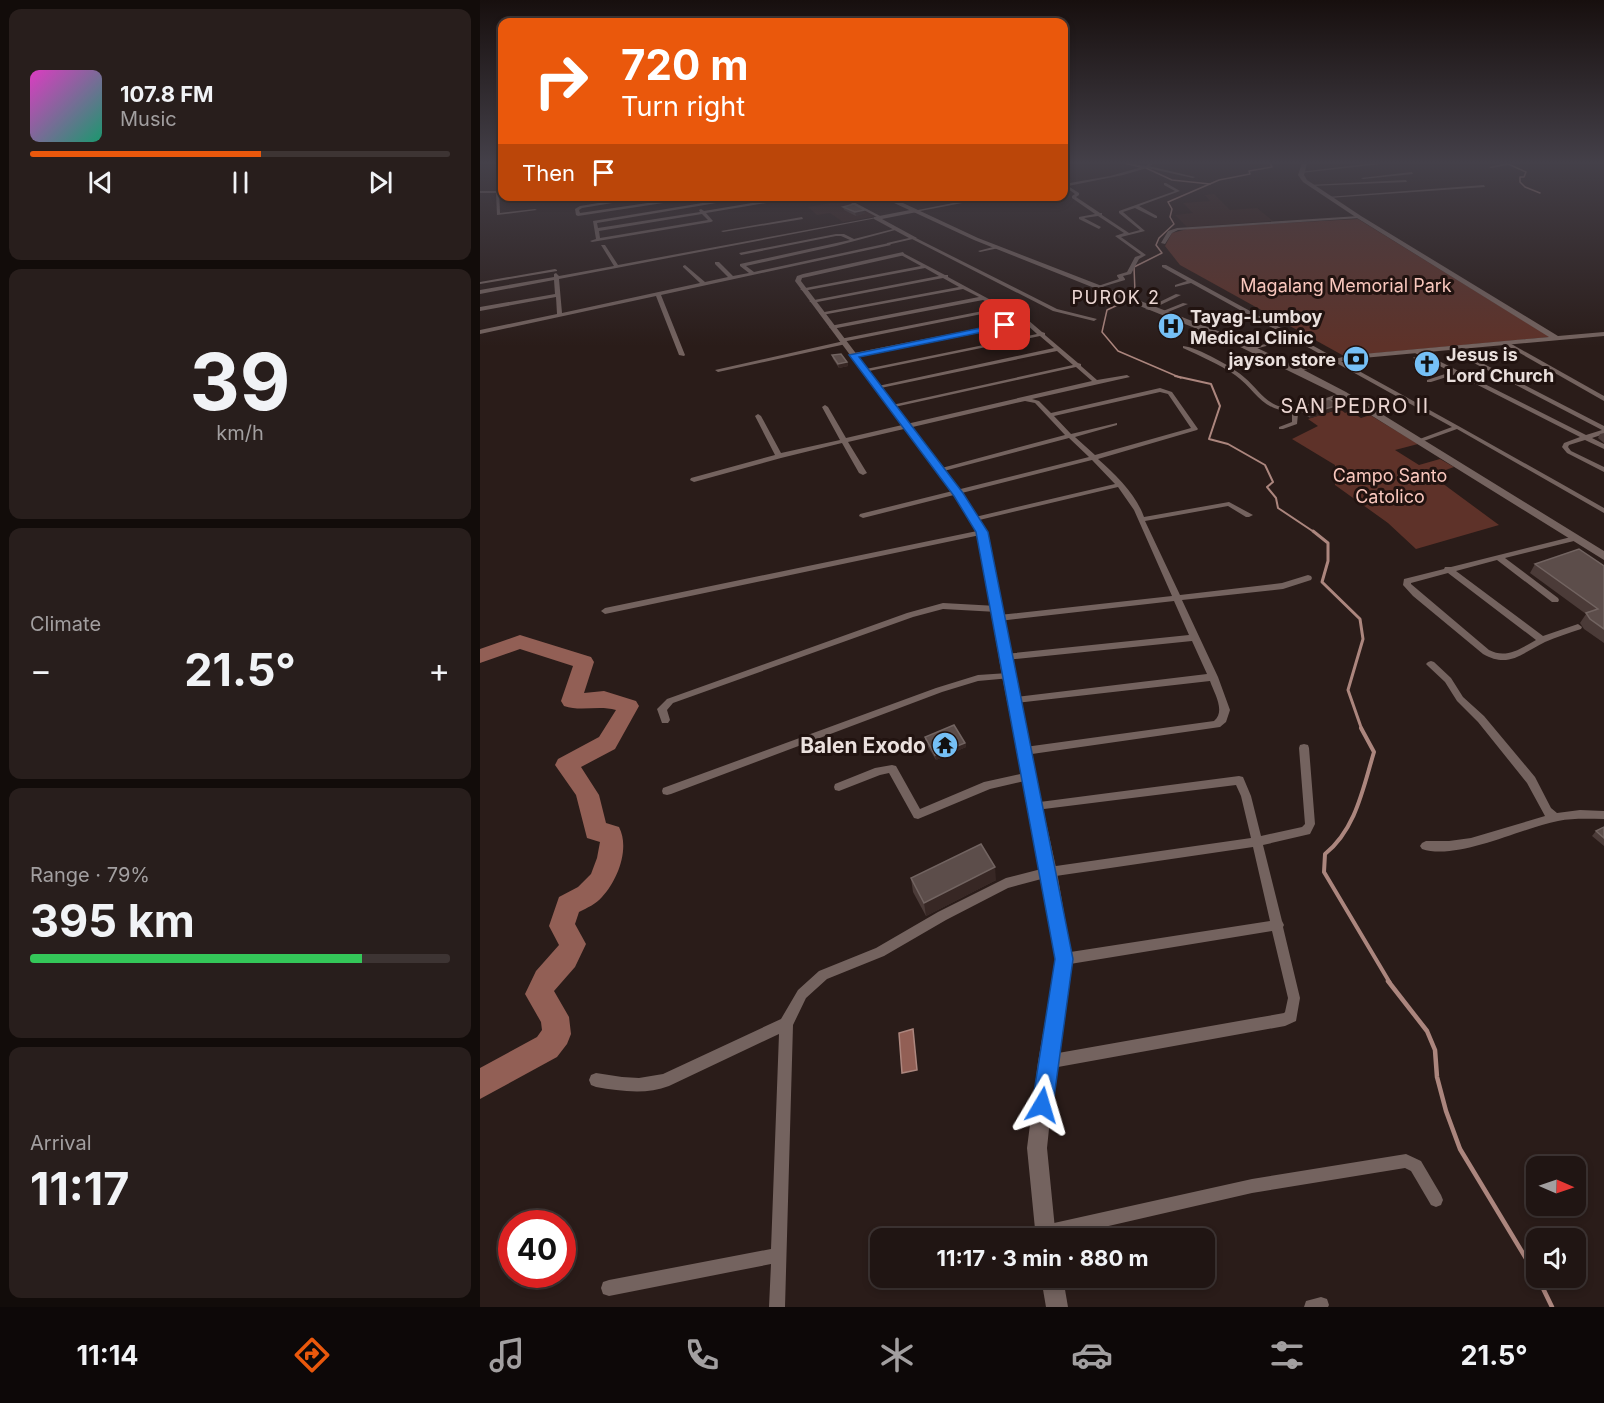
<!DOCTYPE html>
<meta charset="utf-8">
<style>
:root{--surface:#201513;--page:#281e1c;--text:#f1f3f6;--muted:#a29fa0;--line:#3d3433;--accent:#ea580c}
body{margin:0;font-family:Inter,sans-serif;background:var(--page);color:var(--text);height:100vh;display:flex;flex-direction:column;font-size:22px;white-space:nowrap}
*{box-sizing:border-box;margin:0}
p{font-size:20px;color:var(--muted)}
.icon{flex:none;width:33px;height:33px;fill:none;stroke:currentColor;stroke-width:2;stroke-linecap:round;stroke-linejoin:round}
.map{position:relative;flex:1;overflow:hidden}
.panel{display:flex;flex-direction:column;gap:9px;padding:9px;background:#120c0a;width:480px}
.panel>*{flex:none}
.top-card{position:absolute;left:18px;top:18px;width:570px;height:183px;border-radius:12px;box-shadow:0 3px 9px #0003,0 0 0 2px var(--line);background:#ea580c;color:#fff;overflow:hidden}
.needle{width:39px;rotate:92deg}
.fabs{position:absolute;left:1046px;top:1156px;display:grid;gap:12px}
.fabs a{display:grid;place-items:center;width:60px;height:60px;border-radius:12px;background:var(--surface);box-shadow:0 3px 9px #0003,0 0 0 2px var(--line);font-size:30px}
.speed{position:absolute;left:18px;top:1210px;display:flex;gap:12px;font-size:30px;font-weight:700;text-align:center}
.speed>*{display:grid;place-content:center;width:78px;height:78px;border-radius:50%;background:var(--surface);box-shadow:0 3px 9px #0003,0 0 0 2px var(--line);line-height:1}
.speed .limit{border:9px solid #d22;background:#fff;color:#111}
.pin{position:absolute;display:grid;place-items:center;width:51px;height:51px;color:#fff;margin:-26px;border-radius:12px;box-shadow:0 3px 9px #0006}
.me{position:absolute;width:66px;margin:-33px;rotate:7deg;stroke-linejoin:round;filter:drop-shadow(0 0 4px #0008)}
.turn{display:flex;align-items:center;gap:21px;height:126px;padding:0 24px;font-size:27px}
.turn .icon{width:78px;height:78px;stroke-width:2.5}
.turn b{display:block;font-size:42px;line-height:51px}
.then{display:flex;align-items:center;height:57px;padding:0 24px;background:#0003;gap:12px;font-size:22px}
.big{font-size:45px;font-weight:700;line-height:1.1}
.panel .card{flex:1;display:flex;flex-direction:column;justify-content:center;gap:9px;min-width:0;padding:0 21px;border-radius:12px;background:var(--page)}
.panel .dial{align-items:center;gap:0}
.dial b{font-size:78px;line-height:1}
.song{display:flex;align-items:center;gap:18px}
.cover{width:72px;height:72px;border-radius:9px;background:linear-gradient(135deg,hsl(310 70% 55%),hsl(160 70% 35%))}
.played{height:6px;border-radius:3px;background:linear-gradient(90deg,var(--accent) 55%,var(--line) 55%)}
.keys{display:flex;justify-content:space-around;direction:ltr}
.heat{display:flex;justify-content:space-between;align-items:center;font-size:33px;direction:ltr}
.charge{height:9px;border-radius:4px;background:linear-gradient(90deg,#34c759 79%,var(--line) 0)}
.trip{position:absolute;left:390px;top:1228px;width:345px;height:60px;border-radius:12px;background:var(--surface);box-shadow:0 3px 9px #0003,0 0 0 2px var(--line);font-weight:700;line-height:60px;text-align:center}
.dock{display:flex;height:96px;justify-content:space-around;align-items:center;background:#0d0808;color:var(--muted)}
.dock .icon{width:42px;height:42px}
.dock .current{color:var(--accent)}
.dock b{font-size:27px;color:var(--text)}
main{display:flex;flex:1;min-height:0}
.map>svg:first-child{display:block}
</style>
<main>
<section class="panel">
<div class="card">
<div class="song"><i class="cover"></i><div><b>107.8 FM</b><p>Music</p></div></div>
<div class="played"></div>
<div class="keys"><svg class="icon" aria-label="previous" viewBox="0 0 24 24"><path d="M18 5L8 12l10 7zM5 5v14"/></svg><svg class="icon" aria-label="pause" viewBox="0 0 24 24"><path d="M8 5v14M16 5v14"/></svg><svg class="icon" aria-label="next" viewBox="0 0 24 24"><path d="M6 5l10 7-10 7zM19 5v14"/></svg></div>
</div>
<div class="card dial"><b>39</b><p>km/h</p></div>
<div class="card"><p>Climate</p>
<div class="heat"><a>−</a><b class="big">21.5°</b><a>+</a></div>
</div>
<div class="card"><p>Range · 79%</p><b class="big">395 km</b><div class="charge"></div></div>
<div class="card"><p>Arrival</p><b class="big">11:17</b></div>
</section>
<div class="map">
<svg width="1124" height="1307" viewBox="0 0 1124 1307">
<rect width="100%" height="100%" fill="#2a1c19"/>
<g fill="#37221e">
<polygon points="734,194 750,210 777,208 793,221 707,227 695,215 713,213 703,203 730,201 725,195"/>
<polygon points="367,200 397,216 363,222 350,213 337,215 328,207"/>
</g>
<g fill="#5e3229">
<polygon points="878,219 1070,337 864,356 700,265 685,246 692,233 711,228"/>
<polygon points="860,409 865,413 870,411 881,418 890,415 938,444 915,450 939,465 960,459 974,467 946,477 956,484 962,483 1019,525 936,549 908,523 855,485 855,465 812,439 838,426 828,419"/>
</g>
<polygon fill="#925f55" stroke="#ac867e" stroke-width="1.5" points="433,1029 437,1070 422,1073 419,1033"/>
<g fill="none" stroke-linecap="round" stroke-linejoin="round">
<g stroke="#ac867e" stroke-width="1.5">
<polyline points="645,163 664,168"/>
<polyline points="1026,163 1046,172 1044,177 1040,177 1040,182 1045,187 1060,193"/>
<polyline points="666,168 692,180 730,184"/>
<polyline points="701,378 638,351 622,332 627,310 644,302 655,292 654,267 682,253 676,245 679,238 694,224 690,217 692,209 688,202 739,180 770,174 769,171 792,167 790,163"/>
</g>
<polyline stroke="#ac867e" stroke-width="2" points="695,376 731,384 740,406 729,439 748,444 785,465 793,482 787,487 796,498 798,508 834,532"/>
<polyline stroke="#ac867e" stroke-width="3" points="833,531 848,543 848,561 842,582 880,619 883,639 868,690 882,730"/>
<path stroke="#ac867e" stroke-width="4" d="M881,728L894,752C883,788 876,829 845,854L844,872L910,983"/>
<g stroke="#ac867e" stroke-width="4.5">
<polyline points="908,981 947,1031 955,1050 957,1077 966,1111 980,1149 1056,1275"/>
<polyline points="1058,1278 1072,1307"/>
</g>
<path fill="#925f55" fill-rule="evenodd" d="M40,635L111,657L114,662L104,693L124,691L156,701L159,706L135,749L101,767L119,795L126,823L139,827C150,848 138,880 122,897C116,904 107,908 99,912L95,924L106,944L95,967L74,991L89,1017L91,1034L87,1044L77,1057L0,1099V1068L57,1037L62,1030L61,1022L45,994L56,971L79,945L69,926L79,897L98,887L111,874L117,858L120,842L107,838L96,795L75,765L78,759L119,737L136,710C118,705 101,712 84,706L81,701L93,666L40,649L0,663V649Z"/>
<g fill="#74635f" fill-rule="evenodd">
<polygon points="647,163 666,166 670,163 675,163 669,166 715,177 713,178 667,168 643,175 588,186 599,193 599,195 596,197 620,213 622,213 622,215 649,233 660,230 639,213 639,211 695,191 684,185 684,183 686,183 700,191 659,206 677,216 677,218 675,218 655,208 643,212 665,231 641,237 666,255 659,259 651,274 643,276 645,279 645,280 615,289 615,287 639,279 637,276 637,275 647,272 655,257 661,255 635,236 644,233 618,216 604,218 621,227 619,229 599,219 599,217 615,214 592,198 592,196 595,194 584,186 584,184 630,176 662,167"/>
<polygon points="894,163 910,163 821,173 819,172"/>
<polygon points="1021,163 1029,165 1011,168 1009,167 1023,164"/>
<polygon points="932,172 933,174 883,179 881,178"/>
<polygon points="926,180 927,182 831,186 829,185"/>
<polygon points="1004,185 1005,187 849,198 847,197"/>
<polygon points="0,191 19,191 20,213 55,209 57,210 17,215 16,193 0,193"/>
<polygon points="162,196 175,196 102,208 99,210 100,213 215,196 229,196 98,216 96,215 95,209 100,206"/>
<path d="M265,196H278L117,223L118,228L220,212L219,210L221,209L224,211L315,196H328L226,213L233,221L231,222L112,242L110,241L116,239L113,221ZM222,214L228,220L120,238L119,231Z"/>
<polygon points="508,196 519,196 435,212 433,211"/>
<polygon points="368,199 402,217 79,279 82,313 220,283 203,267 203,266 205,265 225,282 248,277 235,264 235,262 239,262 253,276 269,273 260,266 260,264 370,240 361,236 356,236 261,255 259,253 356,234 364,234 374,239 417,228 419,229 356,246 266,266 274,272 409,243 411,245 181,295 205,355 204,356 199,355 176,296 0,334 0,330 77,314 76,297 0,311 0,307 75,294 74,280 0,294 0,290 74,277 74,274 76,273 79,276 134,266 121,245 125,245 138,265 397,217 367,201"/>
<polygon points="879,216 880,218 698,230 692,233 685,244 681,243 688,231 697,228"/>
<polygon points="322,217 323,219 243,232 241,231"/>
<polygon points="434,237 577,309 617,319 614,321 573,311 432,239"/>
<polygon points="517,246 519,248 500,252 498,251"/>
<path d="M423,253L465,275H468V277L548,320L562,332L565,333V335L598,363L601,364V366L617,380L647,375L650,377L552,399L559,401L571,413L680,388L692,392L718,429L717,430L618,459C636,475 656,494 664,517L749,502L773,515L769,517H766L748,506L665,521L700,595L802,583L828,575L831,576L832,578L831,580L803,589L702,600L738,677L750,710L746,722L740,727L545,755L541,754L540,751L541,748L545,747L734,721C746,711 734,693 730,681L535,703L532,702L530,700L532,698L535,697L727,674L712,641L525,660L520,657L525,654L709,635L694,601L519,621L515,618L519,615L692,596L654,510L638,487L495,521L491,519L495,517L635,484L612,460L383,518L379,516L380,514L609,457L589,438L460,472L457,470L458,469L585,435L555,403L545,401L368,442L387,473L383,475L379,473L362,443L301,458L214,482L210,480L211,478L295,455L275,416L278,414L281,416L301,453L360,440L342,407L345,405L348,407L366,438L612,381L596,367L410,408L409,407L412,405L593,365L577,351L396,389L395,388L398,386L574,348L560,336L384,372L383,371L386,369L557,334L545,323L372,356V354L374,353L541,320L522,310L362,342L359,340L360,339L518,308L503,300L352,329L349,327L350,326L499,297L483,289L342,315L339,313L479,287L463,278L332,303L329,301L459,276L445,268L323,291L320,289L441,266L421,255ZM680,392L688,394L711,428L615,455L595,437L637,425V423L591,434L574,416Z"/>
<path d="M682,265H686C832,345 978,425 1124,508V513L977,429L941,442H937V440L972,427L813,339L771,350V348L809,337L711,283L695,287V285L707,281L682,267Z"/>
<polygon points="75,269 77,270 77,271 0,284 0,282"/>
<polygon points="696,294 701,295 670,310 665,309"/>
<polygon points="703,303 708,304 683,314 678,313"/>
<polygon points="364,341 366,342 366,344 238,372 235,370"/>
<polygon points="1026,341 1124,396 1124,401 1024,344 1023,343"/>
<path d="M703,346C717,347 755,368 765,378C776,387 786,404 802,407C821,410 843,398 861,393L866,394L838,404L815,410L818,414L817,424L803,429H799V427L812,422V414L809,411C781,410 775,389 755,375C739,364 720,356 703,348Z"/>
<polygon points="969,348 973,348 1124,426 1124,434 1112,438 1124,444 1124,449 1105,440 1089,445 1088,447 1091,451 1124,467 1124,472 1087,453 1082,447 1084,443 1100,437 976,374 951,382 947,382 947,380 971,372 935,353 935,351 939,351 1106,435 1122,430 969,350"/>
<polygon points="502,530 505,530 505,534 125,614 121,611 125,608"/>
<path d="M1095,536H1098L1099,538L1098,540L1025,558L1078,598L1079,600L1078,602H1072L1017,560L976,571L1063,636L1098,624L1102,627L1101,629C1089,633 1076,637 1065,642C1042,653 1029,669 1003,654L933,596L923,585L924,579L964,569L965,567H971ZM968,573L1056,640C1040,649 1026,659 1009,650L931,584V583Z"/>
<polygon points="463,603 517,606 521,609 517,612 463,609 433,617 193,703 187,710 190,720 188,723 182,723 177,709 187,699 427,613"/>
<path d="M951,661L954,662L971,678L983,697L1004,716L1055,777L1071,808L1077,813L1100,810L1124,811V819C1108,819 1093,818 1078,821C1041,828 977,861 942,849L940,846L942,843L946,841H969L991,838L1065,816L1047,783L998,722L977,701L965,682L948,666L946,664L948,662Z"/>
<polygon points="528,673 533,676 531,678 498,681 462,692 191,794 187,795 183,794 182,791 183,788 456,688 498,675"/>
<path d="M824,744L828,745L829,748L835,824L830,834L783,845L802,921L804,925L803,927L820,998L816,1021L805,1026L567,1069L562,1067L560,1062L562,1057L567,1055L804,1013L805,1012L808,998L792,931L584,965L580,963L578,959L580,955L584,953L790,921L773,847L569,877L528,888L466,920L404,956L347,979L326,998L313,1025L305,1307H289L291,1264L129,1296L123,1294L121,1288L123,1282L129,1280L291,1249L299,1034L189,1086C166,1095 140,1091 116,1087L111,1085L109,1080L111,1075L116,1073L142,1077L159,1078L183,1074L301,1019L318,990L339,971L396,948L458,912L526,878L569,867L771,838L761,796L756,785L556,810L552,809L551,806L552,803L759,776L763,777L771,796L781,836L822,827L825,824L819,748L820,745Z"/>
<polygon points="412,765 416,766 440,809 504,782 549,772 553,773 554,776 553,779 549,780 510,789 438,819 434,818 409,773 400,775 359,791 355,790 354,787 355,784 395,768"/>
<polygon points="926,1154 941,1161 961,1195 963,1200 961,1205 956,1207 951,1205 931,1171 925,1168 772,1193 572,1239 561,1239 557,1233 560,1228 565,1225 772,1179"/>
<polygon points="841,1297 847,1299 849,1305 848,1307 824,1307 826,1301"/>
</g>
<g fill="#74635f" fill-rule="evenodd">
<polygon points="822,163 827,163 824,175 827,180 881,216 1078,336 1124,332 1124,336 872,359 814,372 814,368 872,355 1069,337 877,218 823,182 818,175"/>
<polygon points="435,209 437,212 402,219 437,238 407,245 407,243 429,238 394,219 394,217"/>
<polygon points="423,252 425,255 327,277 322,278 321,281 482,493 507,532 534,676 577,872 592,959 576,1062 567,1148 576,1239 556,1239 547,1148 558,1062 576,959 561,872 522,676 497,532 475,496 315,281 317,276 323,274"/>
<polygon points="561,1278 583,1278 588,1307 566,1307"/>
</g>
<polygon fill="#74635f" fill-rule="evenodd" points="399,196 408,196 498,238 756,338 820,368 866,392 1124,551 1124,560 860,396 750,342 494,240"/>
</g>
<g fill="#4b3b38">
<polygon points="363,207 385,210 385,213 376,216 364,210"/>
<polygon points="352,355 367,362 368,366 359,368 353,359"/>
<polygon points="935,358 956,367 947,370 933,363"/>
<polygon points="859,405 858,409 830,418 820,411 821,407"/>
<polygon points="1124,433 1124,443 1118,438 1120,434"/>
<polygon points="1055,564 1124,566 1124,643 1104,629 1100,623 1106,614 1050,573"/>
<polygon points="445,737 485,743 486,747 456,760 445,742"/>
<polygon points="1124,827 1124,846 1112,836 1116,831"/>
<polygon points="431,878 516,880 446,916 433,892"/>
<polygon points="686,1232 705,1239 684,1239 684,1237"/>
</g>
<g fill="#372724">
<polygon points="385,210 385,213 376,216 375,212"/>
<polygon points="367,362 368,366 359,368 358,364"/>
<polygon points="958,363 956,367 947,370 948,365"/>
<polygon points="859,405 858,409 830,418 831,413"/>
<polygon points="485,743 486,747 456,760 455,755"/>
<polygon points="515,867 516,880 446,916 444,903"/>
</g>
<g fill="#5c4d4a" stroke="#726461" stroke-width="1.5">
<polygon points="374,204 385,210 375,212 363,207"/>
<polygon points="361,354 367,362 358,364 352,355"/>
<polygon points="944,356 958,363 948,365 935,358"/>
<polygon points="849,399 859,405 831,413 821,407"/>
<polygon points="1099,549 1124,566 1124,629 1110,619 1106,613 1118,609 1055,564"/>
<polygon points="474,725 485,743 455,755 445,737"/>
<polygon points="1124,827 1124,838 1116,831"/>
<polygon points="501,844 515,867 444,903 431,878"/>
<polygon points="704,1229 705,1239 688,1239 686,1232"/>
</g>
<linearGradient id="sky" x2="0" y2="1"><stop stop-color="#170f0e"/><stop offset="0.47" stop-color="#444049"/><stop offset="1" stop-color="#444049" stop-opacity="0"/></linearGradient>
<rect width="1124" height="346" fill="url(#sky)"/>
<polygon fill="#1a73e8" stroke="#114b97" stroke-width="1.5" points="525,323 528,323 528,327 379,357 483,493 508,532 593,959 573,1105 570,1112 562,1115 555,1112 552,1105 575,959 496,532 474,496 369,355"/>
<defs>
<symbol id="hospital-disc" viewBox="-11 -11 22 22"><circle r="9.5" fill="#75c0f6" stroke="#211310"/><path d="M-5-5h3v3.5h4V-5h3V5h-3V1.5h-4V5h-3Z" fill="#111"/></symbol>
<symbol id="bank-disc" viewBox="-11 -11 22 22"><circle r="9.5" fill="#75c0f6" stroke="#211310"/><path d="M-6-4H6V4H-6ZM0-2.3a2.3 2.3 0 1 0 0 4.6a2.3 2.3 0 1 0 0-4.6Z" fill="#111"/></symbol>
<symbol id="church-disc" viewBox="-11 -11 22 22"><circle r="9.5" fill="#75c0f6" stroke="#211310"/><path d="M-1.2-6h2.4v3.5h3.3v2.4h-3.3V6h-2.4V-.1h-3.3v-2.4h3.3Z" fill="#111"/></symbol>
<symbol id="temple-disc" viewBox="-11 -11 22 22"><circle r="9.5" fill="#75c0f6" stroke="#211310"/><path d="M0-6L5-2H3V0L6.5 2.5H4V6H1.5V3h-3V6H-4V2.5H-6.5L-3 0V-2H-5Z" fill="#111"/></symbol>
</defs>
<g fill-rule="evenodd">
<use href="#hospital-disc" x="676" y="311" width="30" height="30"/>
<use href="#bank-disc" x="861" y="344" width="30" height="30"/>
<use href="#church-disc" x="932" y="349" width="30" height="30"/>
<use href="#temple-disc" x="450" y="730" width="30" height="30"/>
</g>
<g text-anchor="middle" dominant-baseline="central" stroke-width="6" stroke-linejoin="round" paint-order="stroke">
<g font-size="18" fill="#fac8be" stroke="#211310">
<text x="866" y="285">Magalang Memorial Park</text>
<text x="910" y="475">Campo Santo<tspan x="910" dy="21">Catolico</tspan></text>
</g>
<g font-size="18" letter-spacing="1.5" fill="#ebd6d2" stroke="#211310">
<text x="636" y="297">PUROK 2</text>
</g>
<g font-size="18" font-weight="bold" fill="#eae0dd" stroke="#211310" text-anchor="start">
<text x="710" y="316">Tayag-Lumboy<tspan x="710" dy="21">Medical Clinic</tspan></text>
<text x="966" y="354">Jesus is<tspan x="966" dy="21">Lord Church</tspan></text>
<text x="856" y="359" text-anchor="end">jayson store</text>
</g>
<g font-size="20" letter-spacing="1.5" fill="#ebd6d2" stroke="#211310">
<text x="875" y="406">SAN PEDRO II</text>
</g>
<g font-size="21" font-weight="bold" fill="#eae0dd" stroke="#211310" text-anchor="end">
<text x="446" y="745">Balen Exodo</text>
</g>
</g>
</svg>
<div class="fabs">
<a><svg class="needle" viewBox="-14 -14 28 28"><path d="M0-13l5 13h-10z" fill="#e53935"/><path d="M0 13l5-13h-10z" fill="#a29fa0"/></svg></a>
<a><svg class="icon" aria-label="sound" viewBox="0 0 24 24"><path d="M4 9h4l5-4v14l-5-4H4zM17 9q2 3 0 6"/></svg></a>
</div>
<div class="speed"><div class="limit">40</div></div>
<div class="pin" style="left:525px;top:325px;background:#d93025"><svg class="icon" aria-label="arrive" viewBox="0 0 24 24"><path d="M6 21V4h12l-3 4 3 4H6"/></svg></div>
<svg class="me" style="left:562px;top:1105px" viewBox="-20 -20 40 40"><path d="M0-17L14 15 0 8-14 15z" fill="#1a73e8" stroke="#fff" stroke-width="4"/></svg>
<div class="trip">11:17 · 3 min · 880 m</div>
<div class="top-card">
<div class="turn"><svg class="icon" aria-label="right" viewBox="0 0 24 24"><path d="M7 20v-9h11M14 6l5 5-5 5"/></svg><div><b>720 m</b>Turn right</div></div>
<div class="then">Then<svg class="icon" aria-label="arrive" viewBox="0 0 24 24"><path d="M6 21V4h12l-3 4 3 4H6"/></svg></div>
</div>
</div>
</main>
<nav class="dock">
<b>11:14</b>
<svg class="icon current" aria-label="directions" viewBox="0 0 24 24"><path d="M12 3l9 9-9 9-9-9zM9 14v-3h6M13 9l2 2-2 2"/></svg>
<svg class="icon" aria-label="music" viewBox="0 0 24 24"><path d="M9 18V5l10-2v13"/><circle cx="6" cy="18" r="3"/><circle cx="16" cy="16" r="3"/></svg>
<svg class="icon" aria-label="phone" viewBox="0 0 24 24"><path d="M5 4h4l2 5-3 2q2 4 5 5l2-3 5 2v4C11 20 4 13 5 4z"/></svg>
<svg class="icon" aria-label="climate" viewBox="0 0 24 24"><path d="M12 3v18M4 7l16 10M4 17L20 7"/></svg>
<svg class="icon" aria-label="car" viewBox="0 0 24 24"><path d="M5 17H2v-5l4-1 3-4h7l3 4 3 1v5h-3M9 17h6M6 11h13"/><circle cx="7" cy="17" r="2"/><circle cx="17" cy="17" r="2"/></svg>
<svg class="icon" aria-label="filters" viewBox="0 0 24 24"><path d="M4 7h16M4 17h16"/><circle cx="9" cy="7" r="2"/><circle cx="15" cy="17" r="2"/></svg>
<b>21.5°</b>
</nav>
